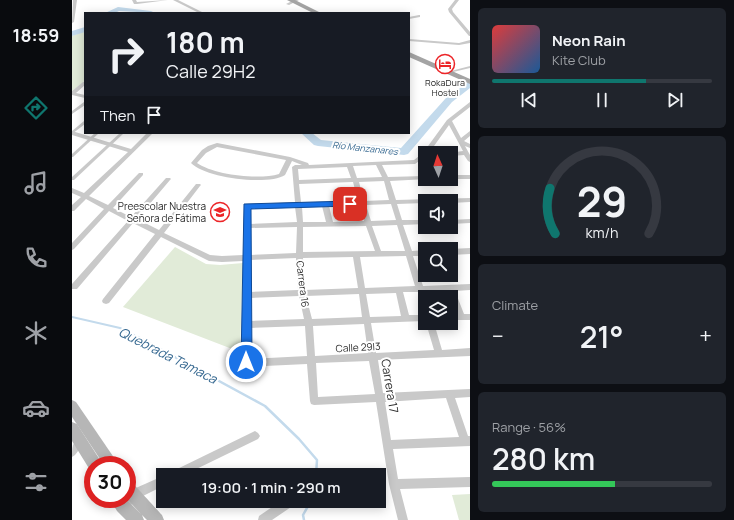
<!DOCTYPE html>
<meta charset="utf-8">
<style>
:root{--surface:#171b24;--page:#20242c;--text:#f1f3f6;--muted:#9ea1a6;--line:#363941;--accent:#0f766e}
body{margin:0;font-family:Manrope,sans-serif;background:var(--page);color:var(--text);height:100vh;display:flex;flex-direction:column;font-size:15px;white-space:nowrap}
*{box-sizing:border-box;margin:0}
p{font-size:13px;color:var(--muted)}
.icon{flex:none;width:22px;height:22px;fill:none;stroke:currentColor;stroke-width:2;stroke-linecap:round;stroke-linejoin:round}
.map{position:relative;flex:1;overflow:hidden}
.side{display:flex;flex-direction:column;gap:8px;padding:8px;background:#0d0f14;width:264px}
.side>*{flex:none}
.hud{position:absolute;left:12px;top:12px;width:326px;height:122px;border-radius:0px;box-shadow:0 2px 10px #0003;background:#171b24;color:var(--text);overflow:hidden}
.needle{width:26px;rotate:357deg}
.controls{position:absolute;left:346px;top:146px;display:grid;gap:8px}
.controls a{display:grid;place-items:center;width:40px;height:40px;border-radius:0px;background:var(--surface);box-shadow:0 2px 10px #0003;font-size:20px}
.speed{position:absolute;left:12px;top:456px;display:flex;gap:8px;font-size:20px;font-weight:700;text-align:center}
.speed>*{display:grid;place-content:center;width:52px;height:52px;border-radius:50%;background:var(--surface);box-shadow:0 2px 10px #0003;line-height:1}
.speed .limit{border:6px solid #d22;background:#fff;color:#111}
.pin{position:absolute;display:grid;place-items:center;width:34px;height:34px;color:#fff;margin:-17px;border-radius:8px;box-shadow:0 2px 6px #0006}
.me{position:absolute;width:44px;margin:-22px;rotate:0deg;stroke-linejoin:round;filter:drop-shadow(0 0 3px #0008)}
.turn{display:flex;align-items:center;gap:14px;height:84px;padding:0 16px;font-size:18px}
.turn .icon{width:52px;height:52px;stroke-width:2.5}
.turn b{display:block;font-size:28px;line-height:34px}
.then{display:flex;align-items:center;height:38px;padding:0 16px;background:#0003;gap:8px;font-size:15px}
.big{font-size:30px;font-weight:600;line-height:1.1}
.side .tile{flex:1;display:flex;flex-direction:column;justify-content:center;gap:6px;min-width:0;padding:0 14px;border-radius:6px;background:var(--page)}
.side .dial{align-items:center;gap:0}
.dial svg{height:104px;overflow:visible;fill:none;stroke:var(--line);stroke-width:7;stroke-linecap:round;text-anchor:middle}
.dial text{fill:var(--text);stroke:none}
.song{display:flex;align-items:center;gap:12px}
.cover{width:48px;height:48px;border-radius:6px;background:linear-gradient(135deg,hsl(0 70% 55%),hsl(210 70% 35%))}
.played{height:4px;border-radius:2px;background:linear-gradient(90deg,var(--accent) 70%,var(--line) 70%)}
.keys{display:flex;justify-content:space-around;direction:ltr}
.heat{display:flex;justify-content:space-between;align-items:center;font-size:22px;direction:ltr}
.charge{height:6px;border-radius:3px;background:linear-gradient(90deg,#34c759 56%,var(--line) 0)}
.trip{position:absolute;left:84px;top:468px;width:230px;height:40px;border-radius:0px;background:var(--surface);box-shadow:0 2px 10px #0003;font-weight:600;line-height:40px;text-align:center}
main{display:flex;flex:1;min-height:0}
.tab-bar{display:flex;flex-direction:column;width:72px;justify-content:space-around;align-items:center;background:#090b0e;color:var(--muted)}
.tab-bar .icon{width:28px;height:28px}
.tab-bar .current{color:var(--accent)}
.tab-bar b{font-size:18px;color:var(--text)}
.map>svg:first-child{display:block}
</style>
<main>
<nav class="tab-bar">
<b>18:59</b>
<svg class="icon current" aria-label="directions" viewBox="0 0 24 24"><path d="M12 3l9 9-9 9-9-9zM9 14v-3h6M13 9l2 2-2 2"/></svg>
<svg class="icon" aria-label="music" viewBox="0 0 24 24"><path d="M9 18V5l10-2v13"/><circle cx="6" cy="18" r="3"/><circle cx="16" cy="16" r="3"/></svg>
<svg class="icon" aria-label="phone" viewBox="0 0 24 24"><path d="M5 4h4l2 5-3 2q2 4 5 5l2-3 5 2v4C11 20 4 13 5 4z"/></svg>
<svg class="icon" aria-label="climate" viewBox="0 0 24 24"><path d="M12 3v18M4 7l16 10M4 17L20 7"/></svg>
<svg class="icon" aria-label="car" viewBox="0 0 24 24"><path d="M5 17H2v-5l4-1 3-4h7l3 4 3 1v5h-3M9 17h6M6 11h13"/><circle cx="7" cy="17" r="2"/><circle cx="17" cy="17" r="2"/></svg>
<svg class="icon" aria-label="filters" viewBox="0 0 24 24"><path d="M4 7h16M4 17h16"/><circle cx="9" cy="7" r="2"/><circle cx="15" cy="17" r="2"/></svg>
</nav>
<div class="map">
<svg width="398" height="520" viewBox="0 0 398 520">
<rect width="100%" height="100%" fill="#fff"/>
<g fill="#e1ebd8">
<polygon points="13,31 13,81 0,91 0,36"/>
<polygon points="103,247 134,264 148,265 171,263 168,352 51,307"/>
<polygon points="398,494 398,520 387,520 380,495"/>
</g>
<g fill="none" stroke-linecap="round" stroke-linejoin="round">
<polyline stroke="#c3daec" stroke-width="2" points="0,317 48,328 67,338"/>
<g stroke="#c3daec" stroke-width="2.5">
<polyline points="66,337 193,406 227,439 245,460 244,475"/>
<polyline points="232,520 231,515 239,501"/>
</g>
<g fill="#c3daec" fill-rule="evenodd">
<polygon points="46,7 79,11 83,13 47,11 43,13 33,13"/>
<polygon points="13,27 13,32 0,36 0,31"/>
<polygon points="398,81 398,88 380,102 336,154 332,155 246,146 242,145 229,133 240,133 249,140 329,148 374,98"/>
</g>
<g fill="#c9c9c9" fill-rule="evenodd">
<polygon points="12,102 13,102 13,105 0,114 0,111"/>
<polygon points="12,121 13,121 13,124 0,134 0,131"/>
<polygon points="23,133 27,133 1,157 0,157 0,154"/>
<polygon points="48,133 52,133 2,180 0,180 0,177"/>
</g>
<g fill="#c9c9c9" fill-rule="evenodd">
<polygon points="1,0 5,0 2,22 0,23"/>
<polygon points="60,0 64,0 65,2 96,0 65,4 62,4"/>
<polygon points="101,0 106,0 132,13 127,13"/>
<polygon points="222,0 227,0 217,5 214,4"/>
<polygon points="383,0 387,0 380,9 381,12 398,32 398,36 397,36 377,12 376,9"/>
<polygon points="347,15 348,15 348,17 337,19 337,17"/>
<polygon points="337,39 387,43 398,40 398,43 387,45 337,41"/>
<polygon points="398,66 398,68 377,73 375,72"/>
<polygon points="11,82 13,82 13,85 4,93 13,95 13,98 0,95 0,91"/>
<path d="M398,102V107L380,121L389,138L398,131V136L392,141L398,144V148L393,146L398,155V162L396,161L392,155L379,156V153H377L391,151L377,125L357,153H353V157L343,164L310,165L316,177L353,176V179H355L318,181L324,200L398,198V202L379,203V201H353V203L325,204L330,220H353V224L331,225L340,251L353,250V256H341L351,286L398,284V290L383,291L392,314H398V320H379V314H384L379,297H378L376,291H358L360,297H353V298L351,292H331L337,315H353V321L299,323L304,353L362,350L354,323H362L370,350L398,348V356L306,360L311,393L398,389V397L383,398L396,436H398V446L321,449L326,479L398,477V487L328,489L336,520H326L317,484L304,402L242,405L239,404L238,401L235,364L174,367L171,366L170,363L171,261L150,262L137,261L89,237L37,303L34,304L31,303L30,301L31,299L83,234L61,223L5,289H0V284L56,221L37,211L2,249L0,250V243L32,209L14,199L2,211H0V205L9,197L0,193V188L12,193L56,152L0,135V131L59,149L75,133H81L17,196L36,205L67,173H71V175L41,208L59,217L94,178H98L99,179L98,180L65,219L87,230L124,184H128L129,185L128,186L92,233L138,255L150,256L171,255V226L173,204L223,202L220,167L223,165H230L220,161L213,175C196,186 133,178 119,163L130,150L136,146L145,143L218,157L236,163L237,165L342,160L351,153L375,120ZM145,147L214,160L207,174C187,180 142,175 125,163L134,153ZM304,165L310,177L285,178L281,166ZM275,167L279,178L227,180L226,169ZM312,181L317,200L292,201L287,182ZM281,182L286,201L229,202L227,184ZM319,204L324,220L299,221L294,205ZM287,205L292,221L261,222L257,206ZM250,206L254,222H231L230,207ZM223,207L225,222L178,224V208ZM325,225L333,251H309L300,226ZM294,226L303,251L231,252V227ZM225,227L224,253L178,255V228ZM334,256L343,286L293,288L288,257ZM281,257L286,288L233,290L231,258ZM224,258L226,290L178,292V260ZM324,293L329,316L298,317L294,294ZM287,294L290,317L240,319L234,296ZM227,296L232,319L178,321V298ZM292,324L296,353L243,356L241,326ZM233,326L235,356L178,359V328ZM297,361L303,394L246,397L244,363ZM374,398L387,437L319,440L313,402Z"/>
<rect x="379" y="175" width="19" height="4"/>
<polygon points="398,219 398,223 379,224 379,220"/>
<polygon points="398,248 398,254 379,255 379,249"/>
<polygon points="183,431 186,433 188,436 186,439 112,475 97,475 99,472"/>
<path d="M8,437L11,439L13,442L3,455L0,457C0,448 0,441 8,437Z"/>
<polygon points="91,476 91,486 65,499 54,510 50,511 46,510 45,506 50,499 55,499 55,494 57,491"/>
<polygon points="209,501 223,501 222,505 200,520 186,520 187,516"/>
</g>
<g fill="#b6b6b6" fill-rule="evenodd">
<polygon points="0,400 4,402 47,465 32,465 0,417"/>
<polygon points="0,422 5,424 28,460 30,465 21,465 21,471 18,470 0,441"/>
<path d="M55,479C61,482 83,508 90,515L92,520H75L70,515L72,520H54L45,511L38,499H54L69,514L55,499Z"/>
</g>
<g fill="#a4a4a4" fill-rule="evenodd">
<polygon points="215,0 223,0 249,13 241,13"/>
<polygon points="337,52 398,79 398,84 337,57"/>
</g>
</g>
<polygon fill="#1a73e8" stroke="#114b97" points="278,201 282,204 278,206 179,209 180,362 178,366 174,367 170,366 169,362 172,204"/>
<defs>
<symbol id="hotel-ring" viewBox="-11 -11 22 22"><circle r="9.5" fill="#fff" stroke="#ec2528" stroke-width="1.5"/><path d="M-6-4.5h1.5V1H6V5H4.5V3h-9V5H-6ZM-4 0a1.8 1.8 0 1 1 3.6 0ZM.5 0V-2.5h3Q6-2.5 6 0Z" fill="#ec2528"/></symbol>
<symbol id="school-ring" viewBox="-11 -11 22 22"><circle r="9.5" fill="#fff" stroke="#ec2528" stroke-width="1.5"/><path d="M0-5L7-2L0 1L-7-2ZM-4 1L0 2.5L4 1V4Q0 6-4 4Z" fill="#ec2528"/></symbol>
</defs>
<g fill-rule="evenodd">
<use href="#hotel-ring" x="362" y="53" width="22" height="22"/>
<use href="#school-ring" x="137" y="201" width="22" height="22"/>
</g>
<g text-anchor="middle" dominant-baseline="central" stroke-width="4" stroke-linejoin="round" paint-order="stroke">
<g font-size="9" fill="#2c2c2c" stroke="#fff">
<text x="373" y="82">RokaDura<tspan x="373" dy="10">Hostel</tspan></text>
</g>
<g font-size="9" font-style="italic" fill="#376991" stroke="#fff">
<text transform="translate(293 148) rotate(6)">Río Manzanares</text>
</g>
<g font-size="10" fill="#2c2c2c" stroke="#fff" text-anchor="end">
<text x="134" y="206">Preescolar Nuestra<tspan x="134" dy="12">Señora de Fátima</tspan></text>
</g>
<g font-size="10" fill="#2c2c2c" stroke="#fff">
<text transform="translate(231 284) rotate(83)">Carrera 16</text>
<text transform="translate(286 347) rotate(-3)">Calle 29I3</text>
</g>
<g font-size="12" fill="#2c2c2c" stroke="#fff">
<text transform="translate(318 386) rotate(81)">Carrera 17</text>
</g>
<g font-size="13" font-style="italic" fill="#376991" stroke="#fff">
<text transform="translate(96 355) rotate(27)">Quebrada Tamaca</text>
</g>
</g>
</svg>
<div class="controls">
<a><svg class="needle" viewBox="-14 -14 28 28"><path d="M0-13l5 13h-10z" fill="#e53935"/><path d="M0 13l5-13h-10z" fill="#9ea1a6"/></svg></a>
<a><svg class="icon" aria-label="sound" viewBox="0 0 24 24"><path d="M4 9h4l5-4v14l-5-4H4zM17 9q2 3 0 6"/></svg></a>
<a><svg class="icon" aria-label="search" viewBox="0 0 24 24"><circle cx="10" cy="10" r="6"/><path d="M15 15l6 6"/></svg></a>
<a><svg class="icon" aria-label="layers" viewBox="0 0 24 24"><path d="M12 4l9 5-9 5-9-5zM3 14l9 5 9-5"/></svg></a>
</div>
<div class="speed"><div class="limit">30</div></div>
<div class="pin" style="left:278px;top:204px;background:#d93025"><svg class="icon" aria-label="arrive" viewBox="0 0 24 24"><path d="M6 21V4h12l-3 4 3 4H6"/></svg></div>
<svg class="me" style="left:174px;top:362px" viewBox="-20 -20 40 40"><circle r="17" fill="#1a73e8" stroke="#fff" stroke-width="3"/><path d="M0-11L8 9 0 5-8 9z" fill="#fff"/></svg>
<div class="trip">19:00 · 1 min · 290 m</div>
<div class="hud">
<div class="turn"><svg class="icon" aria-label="right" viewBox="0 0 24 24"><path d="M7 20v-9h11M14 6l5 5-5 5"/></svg><div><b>180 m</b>Calle 29H2</div></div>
<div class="then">Then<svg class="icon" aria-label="arrive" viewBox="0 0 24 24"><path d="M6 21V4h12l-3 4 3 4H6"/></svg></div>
</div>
</div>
<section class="side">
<div class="tile">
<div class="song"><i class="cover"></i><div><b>Neon Rain</b><p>Kite Club</p></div></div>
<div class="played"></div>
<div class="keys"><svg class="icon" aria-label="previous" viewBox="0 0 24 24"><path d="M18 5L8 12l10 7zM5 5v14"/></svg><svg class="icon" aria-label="pause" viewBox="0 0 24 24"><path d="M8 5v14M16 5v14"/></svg><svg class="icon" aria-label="next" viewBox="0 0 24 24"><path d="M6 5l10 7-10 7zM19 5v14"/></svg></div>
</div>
<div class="tile dial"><svg viewBox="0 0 100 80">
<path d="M14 69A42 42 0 1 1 86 69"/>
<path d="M14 69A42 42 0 0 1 10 34" stroke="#0f766e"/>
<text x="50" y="56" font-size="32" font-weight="700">29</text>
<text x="50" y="72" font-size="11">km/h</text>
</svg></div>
<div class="tile"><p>Climate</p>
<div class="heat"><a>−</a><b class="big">21°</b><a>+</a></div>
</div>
<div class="tile"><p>Range · 56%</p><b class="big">280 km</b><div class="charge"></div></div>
</section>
</main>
